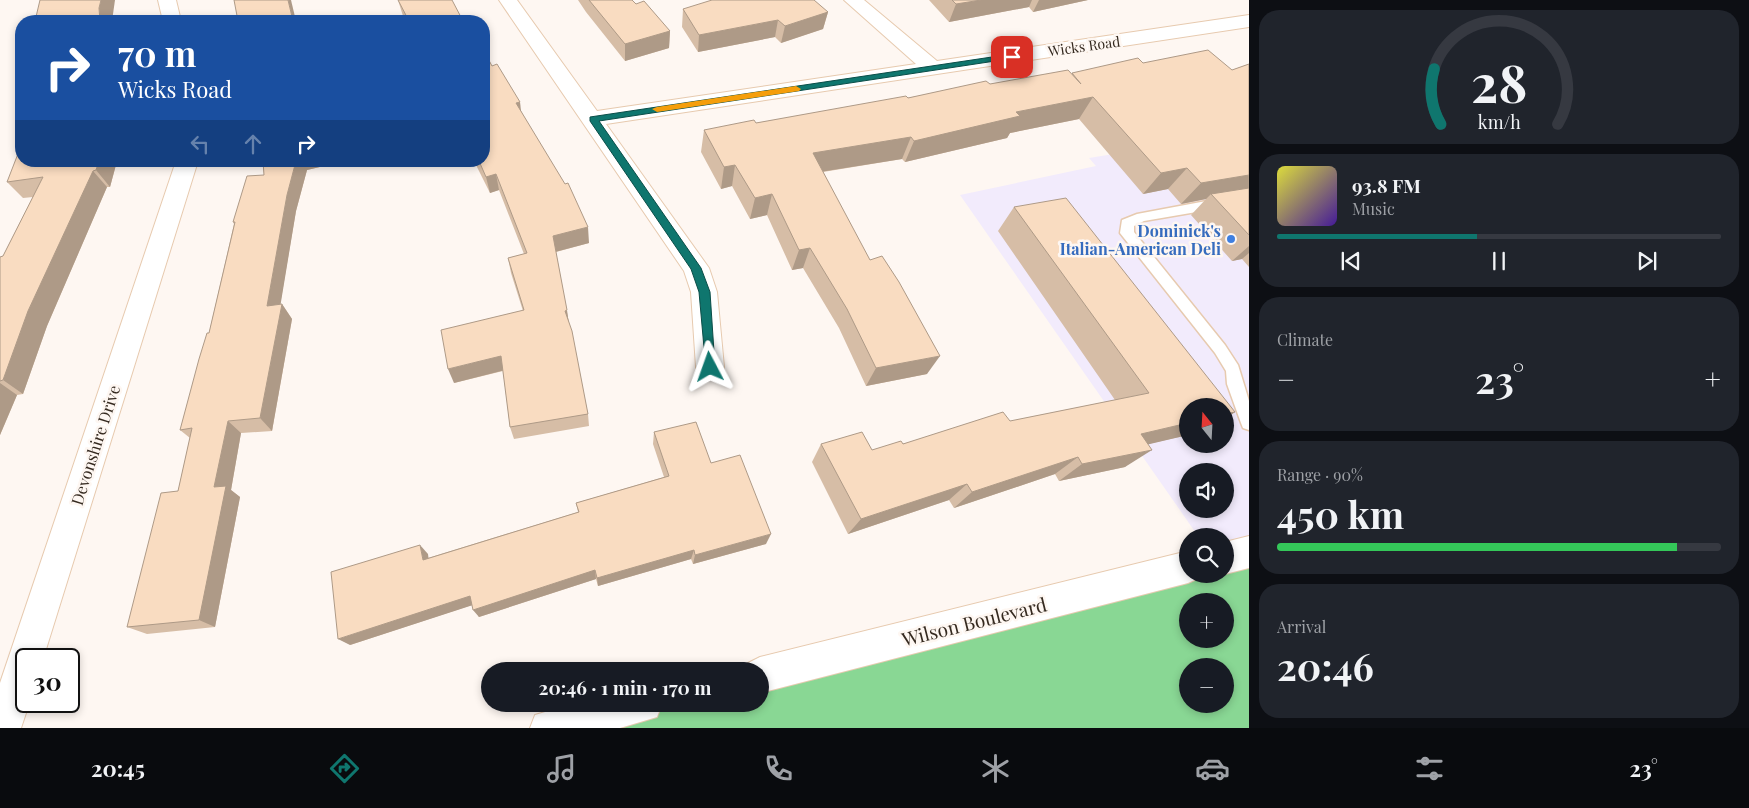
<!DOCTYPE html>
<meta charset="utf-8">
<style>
:root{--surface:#171b24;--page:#20242c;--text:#f1f3f6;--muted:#9ea1a6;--line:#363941;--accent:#0f766e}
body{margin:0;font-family:"Playfair Display",serif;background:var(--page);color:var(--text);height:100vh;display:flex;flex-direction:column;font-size:19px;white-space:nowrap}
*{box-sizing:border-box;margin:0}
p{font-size:16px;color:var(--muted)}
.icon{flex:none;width:28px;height:28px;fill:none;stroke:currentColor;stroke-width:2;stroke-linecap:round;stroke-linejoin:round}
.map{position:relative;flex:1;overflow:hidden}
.panel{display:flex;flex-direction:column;gap:10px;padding:10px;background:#0d0f14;width:500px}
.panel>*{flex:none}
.top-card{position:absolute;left:15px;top:15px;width:475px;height:152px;border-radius:20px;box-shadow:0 2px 8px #0003;background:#1a4fa0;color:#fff;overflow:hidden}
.needle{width:32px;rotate:342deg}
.controls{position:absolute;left:1179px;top:398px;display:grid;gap:10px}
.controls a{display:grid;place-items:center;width:55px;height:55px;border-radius:50%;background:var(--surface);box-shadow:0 2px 8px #0003;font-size:25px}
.speed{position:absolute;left:15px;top:648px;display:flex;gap:10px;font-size:25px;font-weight:700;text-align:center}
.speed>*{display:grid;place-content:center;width:65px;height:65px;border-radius:50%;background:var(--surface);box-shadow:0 2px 8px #0003;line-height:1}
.speed .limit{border:2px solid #111;border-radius:8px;background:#fff;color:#111}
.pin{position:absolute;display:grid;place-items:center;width:42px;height:42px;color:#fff;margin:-21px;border-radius:10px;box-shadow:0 2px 8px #0006}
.me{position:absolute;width:55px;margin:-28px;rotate:356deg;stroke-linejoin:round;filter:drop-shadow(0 0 4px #0008)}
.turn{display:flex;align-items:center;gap:18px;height:105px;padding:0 20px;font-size:22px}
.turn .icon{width:65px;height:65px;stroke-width:2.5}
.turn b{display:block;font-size:35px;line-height:42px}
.lanes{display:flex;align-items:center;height:48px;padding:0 20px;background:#0003;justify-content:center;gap:25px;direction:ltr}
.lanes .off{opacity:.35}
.big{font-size:38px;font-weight:700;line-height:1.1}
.panel .card{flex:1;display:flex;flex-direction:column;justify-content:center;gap:8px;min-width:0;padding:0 18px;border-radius:20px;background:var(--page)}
.panel .dial{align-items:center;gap:0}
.dial svg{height:130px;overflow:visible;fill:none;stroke:var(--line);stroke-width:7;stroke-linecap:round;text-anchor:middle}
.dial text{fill:var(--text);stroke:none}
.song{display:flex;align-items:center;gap:15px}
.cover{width:60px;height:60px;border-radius:8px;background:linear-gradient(135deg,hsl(60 70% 55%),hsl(260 70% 35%))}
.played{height:5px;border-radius:2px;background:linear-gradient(90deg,var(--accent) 45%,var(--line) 45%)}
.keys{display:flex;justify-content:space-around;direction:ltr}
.heat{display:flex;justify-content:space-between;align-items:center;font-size:28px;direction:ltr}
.charge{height:8px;border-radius:4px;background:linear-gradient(90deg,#34c759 90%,var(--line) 0)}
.trip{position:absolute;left:481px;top:662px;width:288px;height:50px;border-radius:25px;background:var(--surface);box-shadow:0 2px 8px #0003;font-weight:700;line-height:50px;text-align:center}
.tabs{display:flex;height:80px;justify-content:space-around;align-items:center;background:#090b0e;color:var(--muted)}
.tabs .icon{width:35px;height:35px}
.tabs .current{color:var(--accent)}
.tabs b{font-size:22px;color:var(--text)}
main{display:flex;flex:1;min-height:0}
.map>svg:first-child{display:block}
</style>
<main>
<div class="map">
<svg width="1249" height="728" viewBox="0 0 1249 728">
<rect width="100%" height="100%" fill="#fef7f2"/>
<path fill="#f2ebfc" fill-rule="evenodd" d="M1249,132V552L1225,558V536H1198L960,195L1096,166L1089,158ZM1188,406H1225V444H1188ZM1188,471H1225V509H1188Z"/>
<path fill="#89d794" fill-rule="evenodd" d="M1249,552V728H548L644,704H760V675L1188,574H1225ZM1188,601H1225V639H1188ZM1188,666H1225V704H1188Z"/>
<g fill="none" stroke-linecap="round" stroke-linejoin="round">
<defs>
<polygon id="service" points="1249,193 1249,203 1144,221 1134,226 1134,232 1225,345 1238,365 1249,401 1249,430 1243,428 1241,423 1227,384 1226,371 1215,353 1120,233 1122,220 1137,214"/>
<g id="minor">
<polygon points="158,0 176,0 181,21 163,21"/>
<polygon points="499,0 517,0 597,111 916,64 844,0 864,0 937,61 1249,15 1249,27 606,124 709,268 717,292 724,367 720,375 710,379 700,375 696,367 691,292 684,271"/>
<polygon points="176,161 198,161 43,659 26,659 26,701 30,701 21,728 0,728 0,683"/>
<polygon points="1249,536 1249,568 1225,574 1224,574 1225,542"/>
<polygon points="1188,551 1188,574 1201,574 1199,578 1188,583 760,693 760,671 744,671 748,663 760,657"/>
<polygon points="572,704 662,704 657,717 620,728 530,728 535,715"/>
</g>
</defs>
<use href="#service" stroke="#e7caaf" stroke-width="3"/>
<use href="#minor" stroke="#e7caaf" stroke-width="2"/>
<use href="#service" fill="#fff" fill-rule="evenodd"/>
<use href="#minor" fill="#fff" fill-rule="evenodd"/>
</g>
<g fill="#d6bda6">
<polygon points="398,0 463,21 405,21 403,16"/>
<polygon points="578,0 632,0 636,4 670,31 669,48 625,61 586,12"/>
<polygon points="929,0 1088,0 1033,12 1029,7 949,22"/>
<polygon points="683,9 828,12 823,29 781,43 775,37 698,52 682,27"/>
<polygon points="1143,63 1232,70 1249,64 1249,267 1242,259 1232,261 1191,215 1206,199 1181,204 1168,189 1143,194 1079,119 1010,133 1007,138 905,162 902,159 823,172 927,374 866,386 839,328 803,268 792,270 767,215 750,219 732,186 721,189 701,152 704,130 756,123 990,84 1072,74"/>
<polygon points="492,66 521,111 589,243 556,252 569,323 588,414 589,426 514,439 510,427 503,371 454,383 523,311 511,273 508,258 524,254 499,190 490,193 474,161 484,161"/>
<polygon points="21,161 117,161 110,187 107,187 47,326 23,394 17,395 0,435 0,257 3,256 33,197 23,198 7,182"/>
<polygon points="263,161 323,161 324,166 307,170 296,211 280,305 282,304 292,319 272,431 241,433 231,490 240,497 215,627 147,634 127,627 178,491 190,438 180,430 209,333 234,224 233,222 264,175"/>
<polygon points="1014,207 1235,412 1225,419 1225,406 1188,406 1188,435 1148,444 1125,467 1059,481 1055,474 954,508 949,500 848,534 812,462 821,444 872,450 1115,400 998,231"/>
<polygon points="654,432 711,463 766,544 693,564 691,559 598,586 596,579 479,617 472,605 350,645 428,554 428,558 578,512 576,503 664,477 653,444"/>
</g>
<g fill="#ae9a87">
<polygon points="101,0 115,0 112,21 100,21 99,8"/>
<polygon points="288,0 291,0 296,21 293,21"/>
<polygon points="981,0 1032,0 1029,7 949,22 956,4"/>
<polygon points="1039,0 1088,0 1033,12"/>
<polygon points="828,12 823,29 781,43 785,26"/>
<polygon points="778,20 775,37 698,52 699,35"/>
<polygon points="670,31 669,48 625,61 625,44"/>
<polygon points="1093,97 1079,119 1010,133 1007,138 905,162 914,141 1016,112"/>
<polygon points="520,102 522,119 516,103"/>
<polygon points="911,137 902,159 807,174 813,153"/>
<polygon points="99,161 117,161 110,187 96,170"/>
<polygon points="296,161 323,161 324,166 307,170 296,211 278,320 267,306 287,195"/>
<polygon points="735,165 732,186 721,189 724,167"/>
<polygon points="1187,168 1168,189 1143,194 1161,173"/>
<polygon points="93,171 107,187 47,326 23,394 3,380 28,311"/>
<polygon points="496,174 499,190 490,193 486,177"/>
<polygon points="1249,175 1249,192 1211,194 1206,199 1181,204 1201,183"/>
<polygon points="772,194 767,215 750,219 755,198"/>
<polygon points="588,227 589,243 555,252 553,236"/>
<polygon points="1249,246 1249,253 1242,259 1232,261"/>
<polygon points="810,248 803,268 792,270 799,250"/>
<polygon points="282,304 292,319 272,431 260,418"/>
<polygon points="567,310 569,325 565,311"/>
<polygon points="501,356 505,370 454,383 448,369"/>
<polygon points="940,356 927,374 866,386 876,368"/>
<polygon points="0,383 17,395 0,435"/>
<polygon points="1235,412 1225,419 1225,414"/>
<polygon points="228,421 241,433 231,490 240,497 215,627 199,620 214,487"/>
<polygon points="1188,423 1188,435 1116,452 1141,434"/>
<polygon points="1152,450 1125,467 1059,481 1082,464"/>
<polygon points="1078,457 1055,474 954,508 972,492"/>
<polygon points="967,484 949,500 848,534 861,519"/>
<polygon points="771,534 766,544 693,564 695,555"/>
<polygon points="420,545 428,554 430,569 423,560"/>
<polygon points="694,550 691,559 598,586 597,578"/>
<polygon points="595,570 596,579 479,617 473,610"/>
<polygon points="470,596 476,604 350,645 338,639"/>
</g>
<g fill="#f9dcc1" stroke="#ae9a87">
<polygon points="40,0 101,0 99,8 100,21 35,21"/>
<polygon points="234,0 288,0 293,21 238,21"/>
<polygon points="398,0 452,0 463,21 409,21"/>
<polygon points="589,0 632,0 636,4 644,1 670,31 625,44"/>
<polygon points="712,0 814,0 828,12 785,26 778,20 699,35 683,9"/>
<polygon points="952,0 981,0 956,4"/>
<polygon points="1208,50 1232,70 1249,64 1249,175 1201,183 1187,168 1161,173 1093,97 1016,112 1020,116 914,141 911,137 813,153 870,260 882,256 899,282 940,356 876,368 847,309 810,248 799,250 772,194 755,198 735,165 724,167 704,130 754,120 756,123 906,96 908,98 986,81 990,84 1068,70 1081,84 1072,73 1138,58 1143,63"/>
<polygon points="484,51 492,66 497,64 520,102 516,103 565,184 568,183 588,227 553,236 567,310 565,311 572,331 588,414 510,427 501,356 448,369 441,330 524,310 508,258 527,253 496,174 486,177 479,161 484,161"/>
<polygon points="21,71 21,82 18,83"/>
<polygon points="21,146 21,161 99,161 96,170 93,171 28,311 3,380 0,381 0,257 3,256 43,177 7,182"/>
<polygon points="263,161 296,161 287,195 267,306 282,304 260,418 228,421 214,487 226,486 199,620 127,627 161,493 178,491 192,428 180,430 199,359 207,333 209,333 235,222 233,222 247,176 264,175"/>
<polygon points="1249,188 1249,235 1211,194"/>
<polygon points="1066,198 1235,412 1225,414 1225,406 1188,406 1188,423 1141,434 1152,450 1082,464 1078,457 972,492 967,484 861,519 821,444 862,432 872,450 901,441 903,444 1003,412 1010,421 1149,393 1014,207"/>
<polygon points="696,422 711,463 740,455 771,534 695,555 694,550 597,578 595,570 473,610 470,596 338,639 331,572 420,545 423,560 579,512 576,503 669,476 654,432"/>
</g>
<polygon fill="#0f766e" stroke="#0a4d48" points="1012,54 1016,57 1015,58 599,121 701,268 710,292 715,367 714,370 706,370 699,292 691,269 590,121 590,117"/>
<polygon fill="#f59e0b" points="796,86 801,89 799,91 657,112 652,109 657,107"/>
<circle fill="#3f7fe0" stroke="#fef7f2" stroke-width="2" cx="1231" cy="239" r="5"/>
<g text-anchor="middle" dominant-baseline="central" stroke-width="5" stroke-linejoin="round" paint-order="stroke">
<g font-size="14" fill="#352a20" stroke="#fef7f2">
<text transform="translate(1084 46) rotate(-8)">Wicks Road</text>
</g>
<g font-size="16" font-weight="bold" fill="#366cbe" stroke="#fef7f2" text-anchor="end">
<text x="1221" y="230">Dominick's<tspan x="1221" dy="18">Italian-American Deli</tspan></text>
</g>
<g font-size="16" fill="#352a20" stroke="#fef7f2">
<text transform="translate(95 445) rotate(-72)">Devonshire Drive</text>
</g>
<g font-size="19" fill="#352a20" stroke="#fef7f2">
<text transform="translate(974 621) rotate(-14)">Wilson Boulevard</text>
</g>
</g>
</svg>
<div class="controls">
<a><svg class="needle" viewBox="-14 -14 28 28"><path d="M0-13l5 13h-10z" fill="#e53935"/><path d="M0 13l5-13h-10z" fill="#9ea1a6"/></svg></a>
<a><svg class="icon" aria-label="sound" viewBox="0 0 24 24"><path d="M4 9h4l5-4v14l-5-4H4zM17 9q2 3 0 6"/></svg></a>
<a><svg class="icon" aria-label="search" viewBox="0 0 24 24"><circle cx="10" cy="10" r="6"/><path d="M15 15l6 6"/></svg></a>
<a>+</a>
<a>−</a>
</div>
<div class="speed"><div class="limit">30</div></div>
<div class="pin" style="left:1012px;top:57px;background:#d93025"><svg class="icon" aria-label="arrive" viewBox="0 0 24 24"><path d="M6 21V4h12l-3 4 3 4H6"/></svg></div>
<svg class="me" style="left:710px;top:367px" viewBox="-20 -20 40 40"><path d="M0-17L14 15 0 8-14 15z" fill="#0f766e" stroke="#fff" stroke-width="4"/></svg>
<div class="trip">20:46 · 1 min · 170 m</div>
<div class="top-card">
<div class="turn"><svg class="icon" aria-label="right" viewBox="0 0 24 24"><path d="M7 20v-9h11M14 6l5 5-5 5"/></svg><div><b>70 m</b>Wicks Road</div></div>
<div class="lanes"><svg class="icon off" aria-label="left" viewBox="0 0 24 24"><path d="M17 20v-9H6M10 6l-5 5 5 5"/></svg><svg class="icon off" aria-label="ahead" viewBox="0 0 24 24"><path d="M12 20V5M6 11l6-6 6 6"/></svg><svg class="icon" aria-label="right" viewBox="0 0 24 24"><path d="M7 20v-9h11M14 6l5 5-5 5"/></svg></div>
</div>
</div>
<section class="panel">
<div class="card dial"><svg viewBox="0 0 100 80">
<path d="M14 69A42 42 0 1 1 86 69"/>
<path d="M14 69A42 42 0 0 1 10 35" stroke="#0f766e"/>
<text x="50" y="56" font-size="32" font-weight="700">28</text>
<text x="50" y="72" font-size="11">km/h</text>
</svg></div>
<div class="card">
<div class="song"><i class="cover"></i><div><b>93.8 FM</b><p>Music</p></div></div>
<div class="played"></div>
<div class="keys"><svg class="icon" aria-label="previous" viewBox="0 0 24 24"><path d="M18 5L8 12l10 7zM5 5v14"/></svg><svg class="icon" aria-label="pause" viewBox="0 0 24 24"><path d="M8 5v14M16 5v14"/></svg><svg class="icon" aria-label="next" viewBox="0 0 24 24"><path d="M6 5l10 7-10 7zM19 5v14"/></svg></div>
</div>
<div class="card"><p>Climate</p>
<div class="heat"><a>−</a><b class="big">23°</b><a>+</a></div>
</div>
<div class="card"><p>Range · 90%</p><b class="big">450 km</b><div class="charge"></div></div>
<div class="card"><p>Arrival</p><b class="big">20:46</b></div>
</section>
</main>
<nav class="tabs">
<b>20:45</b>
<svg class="icon current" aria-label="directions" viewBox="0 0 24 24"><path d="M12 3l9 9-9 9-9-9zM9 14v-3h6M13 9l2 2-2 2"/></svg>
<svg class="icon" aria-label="music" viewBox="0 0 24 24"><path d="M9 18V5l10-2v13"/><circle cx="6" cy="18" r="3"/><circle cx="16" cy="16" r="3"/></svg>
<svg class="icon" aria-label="phone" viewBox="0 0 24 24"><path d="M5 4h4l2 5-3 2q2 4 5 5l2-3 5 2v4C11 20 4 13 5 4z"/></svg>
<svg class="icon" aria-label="climate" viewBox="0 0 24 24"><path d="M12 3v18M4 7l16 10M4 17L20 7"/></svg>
<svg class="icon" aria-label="car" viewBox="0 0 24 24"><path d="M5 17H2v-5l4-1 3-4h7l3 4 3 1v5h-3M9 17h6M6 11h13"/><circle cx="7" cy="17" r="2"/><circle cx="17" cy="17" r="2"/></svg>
<svg class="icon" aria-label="filters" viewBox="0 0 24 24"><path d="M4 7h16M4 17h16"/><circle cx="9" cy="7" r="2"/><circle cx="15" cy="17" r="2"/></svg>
<b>23°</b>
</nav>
